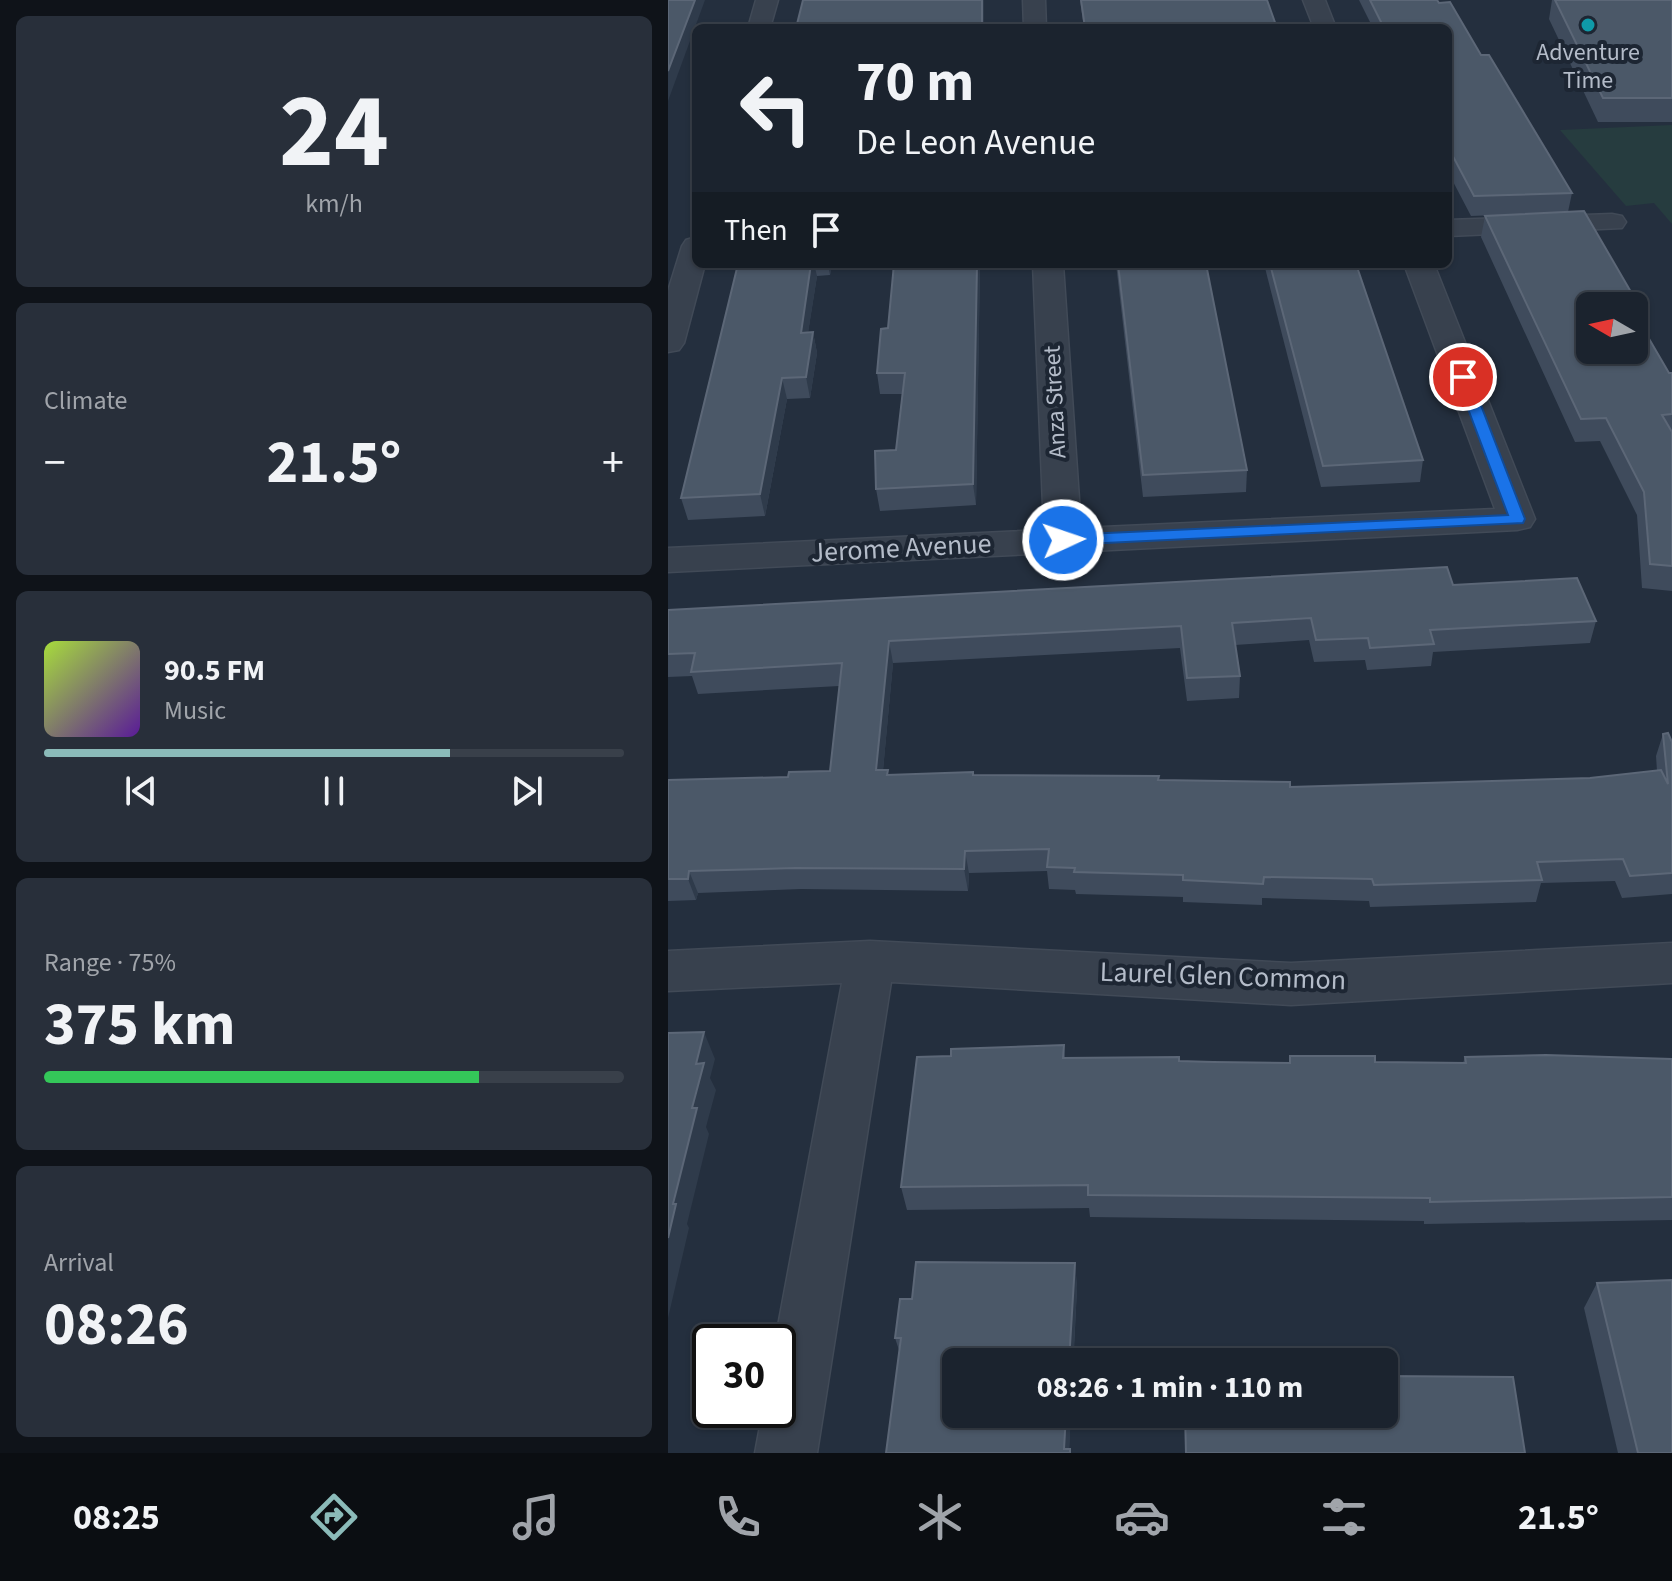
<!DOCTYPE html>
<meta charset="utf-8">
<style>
:root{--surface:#1b232e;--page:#282f3a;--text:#f1f3f6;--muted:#a0a4aa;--line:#39404a;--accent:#8bbbb9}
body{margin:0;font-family:"Source Sans 3",sans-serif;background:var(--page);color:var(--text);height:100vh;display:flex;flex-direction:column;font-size:30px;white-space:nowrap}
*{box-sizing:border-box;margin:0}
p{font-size:26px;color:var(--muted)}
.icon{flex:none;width:44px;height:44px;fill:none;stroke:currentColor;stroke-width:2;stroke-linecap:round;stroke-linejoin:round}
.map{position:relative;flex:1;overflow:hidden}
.sheet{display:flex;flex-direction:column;gap:16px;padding:16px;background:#0f1319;width:668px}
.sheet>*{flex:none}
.hud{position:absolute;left:24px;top:24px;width:760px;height:244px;border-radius:12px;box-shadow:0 2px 6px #0004,0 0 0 2px var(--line);background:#1b232e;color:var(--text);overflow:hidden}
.needle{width:52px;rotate:279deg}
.tools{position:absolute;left:908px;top:292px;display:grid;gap:16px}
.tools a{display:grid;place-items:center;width:72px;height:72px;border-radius:12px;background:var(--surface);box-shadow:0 2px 6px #0004,0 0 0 2px var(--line);font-size:40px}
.speed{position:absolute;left:24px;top:1324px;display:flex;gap:16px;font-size:40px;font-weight:700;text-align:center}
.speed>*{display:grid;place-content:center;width:104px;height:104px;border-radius:50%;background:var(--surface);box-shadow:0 2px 6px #0004,0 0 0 2px var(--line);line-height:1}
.speed .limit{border:4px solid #111;border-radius:12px;background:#fff;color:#111}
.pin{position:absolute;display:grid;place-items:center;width:68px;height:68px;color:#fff;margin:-34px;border:4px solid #fff;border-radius:50%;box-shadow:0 2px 8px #0007}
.me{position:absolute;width:88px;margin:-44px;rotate:87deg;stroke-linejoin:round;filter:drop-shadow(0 0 6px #0008)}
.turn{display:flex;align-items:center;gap:28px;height:168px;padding:0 32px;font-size:36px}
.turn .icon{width:104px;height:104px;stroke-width:2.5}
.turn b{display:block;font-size:56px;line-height:68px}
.then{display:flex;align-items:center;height:76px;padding:0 32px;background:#0003;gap:16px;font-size:30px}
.big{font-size:60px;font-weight:700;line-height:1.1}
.sheet .widget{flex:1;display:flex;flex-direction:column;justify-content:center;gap:12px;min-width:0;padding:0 28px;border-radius:12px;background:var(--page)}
.sheet .dial{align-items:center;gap:0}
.dial b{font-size:104px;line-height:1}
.song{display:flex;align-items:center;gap:24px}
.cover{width:96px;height:96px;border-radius:12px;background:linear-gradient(135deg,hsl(80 70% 55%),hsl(270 70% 35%))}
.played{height:8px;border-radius:4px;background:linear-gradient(90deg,var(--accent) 70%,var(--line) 70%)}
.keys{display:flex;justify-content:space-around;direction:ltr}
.heat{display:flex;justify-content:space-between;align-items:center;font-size:44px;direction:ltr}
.charge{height:12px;border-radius:6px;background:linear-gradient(90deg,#34c759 75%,var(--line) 0)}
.trip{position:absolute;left:274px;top:1348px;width:456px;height:80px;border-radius:12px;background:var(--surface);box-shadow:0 2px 6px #0004,0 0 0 2px var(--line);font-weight:700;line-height:80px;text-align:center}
.dock{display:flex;height:128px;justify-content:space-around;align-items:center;background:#0b0e12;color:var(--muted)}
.dock .icon{width:56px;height:56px}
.dock .selected{color:var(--accent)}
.dock b{font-size:36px;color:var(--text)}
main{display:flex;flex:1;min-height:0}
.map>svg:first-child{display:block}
</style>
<main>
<section class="sheet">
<div class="widget dial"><b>24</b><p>km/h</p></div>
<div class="widget"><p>Climate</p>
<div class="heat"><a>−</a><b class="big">21.5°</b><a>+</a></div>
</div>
<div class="widget">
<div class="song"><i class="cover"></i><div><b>90.5 FM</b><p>Music</p></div></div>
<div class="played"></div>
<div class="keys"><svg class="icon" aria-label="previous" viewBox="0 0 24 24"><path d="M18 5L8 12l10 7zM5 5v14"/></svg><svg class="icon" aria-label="pause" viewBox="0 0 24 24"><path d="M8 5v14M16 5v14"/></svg><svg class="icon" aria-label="next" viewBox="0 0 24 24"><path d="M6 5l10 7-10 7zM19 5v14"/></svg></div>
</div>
<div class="widget"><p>Range · 75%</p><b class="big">375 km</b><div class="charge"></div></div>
<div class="widget"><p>Arrival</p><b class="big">08:26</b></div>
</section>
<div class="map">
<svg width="1004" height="1453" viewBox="0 0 1004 1453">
<rect width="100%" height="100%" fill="#242f3e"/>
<polygon fill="#263c3f" points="1004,125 1004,224 986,203 958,206 892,130"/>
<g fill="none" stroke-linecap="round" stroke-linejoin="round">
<defs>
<g id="street">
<polygon points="88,0 110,0 102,28 80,28"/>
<polygon points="355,0 377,0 378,28 356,28"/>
<polygon points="635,0 657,0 668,28 646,28"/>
<polygon points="944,214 954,216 958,222 954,228 780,236 780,220"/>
<polygon points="28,237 28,264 37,264 16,343 11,350 0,352 0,291 14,246 18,240"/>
<polygon points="365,264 395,264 413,528 827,509 736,264 766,264 867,519 862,527 849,530 0,572 0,548 376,530"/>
<polygon points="202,941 623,963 1004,943 1004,983 623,1005 223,982 149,1453 87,1453 95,1410 110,1410 107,1342 174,983 0,991 0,951"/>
</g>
</defs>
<use href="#street" stroke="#414a57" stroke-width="3"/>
<use href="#street" fill="#38414e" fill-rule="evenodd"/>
</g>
<g fill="#3f4b5c">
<polygon points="412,0 599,0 609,28 416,28"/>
<polygon points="691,0 769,0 813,55 904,193 900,212 963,292 960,304 1001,373 1004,373 1004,591 974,588 969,515 932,441 907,442 813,237 817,216 829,215 803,216 780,172 780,28 705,28"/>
<polygon points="884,0 1004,0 1004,122 930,122 881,19"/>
<polygon points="70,264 164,264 162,275 149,276 140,332 145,332 149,353 142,398 119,399 97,516 20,520 13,498"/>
<polygon points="224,264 312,264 308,505 212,511 208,489 228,450 234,394 212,394 209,373 220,328 225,274"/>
<polygon points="448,264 538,264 579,470 578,492 475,497"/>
<polygon points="596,264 688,264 755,460 752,482 653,487"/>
<polygon points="785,585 928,621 922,643 765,652 763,666 699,670 697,660 646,662 641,640 567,645 572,676 571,698 519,701 512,648 225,663 215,770 221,775 305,772 305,775 491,780 622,787 922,778 989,771 988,756 995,734 1004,742 1004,894 954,898 947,881 873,883 868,902 702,907 701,901 594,898 594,905 515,902 515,897 408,894 407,890 381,889 379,871 301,873 300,891 133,889 30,893 28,900 0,901 0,780 120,777 162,771 171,686 30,694 24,676 0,677 0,610"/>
<polygon points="396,1045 397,1058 545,1062 621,1063 622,1056 707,1062 795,1063 797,1057 1004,1059 1004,1220 756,1224 756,1221 422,1217 421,1208 239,1210 233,1187 283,1056"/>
<polygon points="407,1263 409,1288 401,1449 231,1350 227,1338 244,1299"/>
<polygon points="929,1283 1004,1453 950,1453 916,1308"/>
</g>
<g fill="#2f3b4b">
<polygon points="27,0 37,0 0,101 0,71"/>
<rect x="314" y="0" width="2" height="28"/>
<polygon points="143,264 146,264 149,276 137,353 133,333"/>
<polygon points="160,264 164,264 162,275"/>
<polygon points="309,264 312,264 308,505 305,484"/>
<polygon points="145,332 149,353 142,398 138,377"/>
<polygon points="114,378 119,399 97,516 92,494"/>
<polygon points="221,641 225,663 213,792 208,770"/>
<polygon points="297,851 301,873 300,891 296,869"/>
<polygon points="21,871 30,893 28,900 20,879"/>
<polygon points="36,1032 47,1059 42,1078 48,1090 38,1127 41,1134 19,1224 21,1228 0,1318 0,1238 24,1108 28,1064"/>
<polygon points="407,1263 409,1288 405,1362 401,1362"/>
<polygon points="398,1414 403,1414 401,1453 396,1449"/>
</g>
<g fill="#4b5868" stroke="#5c6777" stroke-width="2">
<polygon points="0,0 27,0 0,71"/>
<polygon points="135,0 314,0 314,28 128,28"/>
<polygon points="413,0 599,0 609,28 417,28"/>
<polygon points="702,0 769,0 771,3 782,2 813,55 821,55 904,193 806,196 780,147 780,28 716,28"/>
<polygon points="887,0 1004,0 1004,98 935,98"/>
<polygon points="916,211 963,292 954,292 962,306 922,306 922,350 966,350 966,313 1001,373 1004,373 1004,414 994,415 1004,432 1004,566 982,564 976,492 938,418 913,419 817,216"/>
<polygon points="70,264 143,264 133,333 145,332 138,377 114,378 92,494 13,498"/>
<polygon points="226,264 309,264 305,484 208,489 207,451 228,450 237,373 209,373 213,329 220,328"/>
<polygon points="450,264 538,264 579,470 475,475"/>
<polygon points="602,264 688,264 755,460 655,466"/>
<polygon points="779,567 785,585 909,578 928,621 762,630 766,644 702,648 700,638 648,640 643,618 564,623 572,676 519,678 513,626 221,641 208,770 220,770 219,775 305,772 305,775 491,776 490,780 622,782 622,787 922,778 993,770 1000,784 995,734 1000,733 1004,742 1004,873 962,876 955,859 869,862 874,880 706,885 704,879 596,877 595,884 515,880 515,875 406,872 407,868 379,867 381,849 297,851 296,869 127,868 21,871 20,879 0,879 0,780 120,777 121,772 162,771 174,663 23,672 27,653 0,654 0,610"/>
<polygon points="36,1032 28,1064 36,1063 24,1108 29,1108 5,1204 8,1204 0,1238 0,1033"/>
<polygon points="396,1045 395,1058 511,1057 511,1061 545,1062 622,1063 622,1056 707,1056 707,1062 798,1063 797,1057 878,1055 1004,1059 1004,1197 762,1202 762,1198 420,1195 420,1185 233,1187 249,1057 283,1056 283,1049"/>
<polygon points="248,1262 407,1263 401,1362 288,1362 288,1414 398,1414 396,1449 402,1449 402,1453 218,1453 233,1338 227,1338 232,1299 244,1299"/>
<polygon points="1004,1280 1004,1453 970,1453 929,1283"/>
<polygon points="716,1376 845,1377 857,1453 518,1453 517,1414 716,1414"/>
</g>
<polygon fill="#1a73e8" stroke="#114b97" stroke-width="2" points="790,374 802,377 857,519 855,523 395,545 387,540 395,535 840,515 788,377"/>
<circle fill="#0f9aa8" stroke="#1d2633" stroke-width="3" cx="920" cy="25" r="8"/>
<g text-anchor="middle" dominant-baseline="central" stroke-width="8" stroke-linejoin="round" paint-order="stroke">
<g font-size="24" fill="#b4bcc9" stroke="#1d2633">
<text x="920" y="52">Adventure<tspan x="920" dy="28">Time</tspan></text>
</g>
<g font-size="24" fill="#b4bcc9" stroke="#1d2633">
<text transform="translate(387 402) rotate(-93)">Anza Street</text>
</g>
<g font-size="28" fill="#b4bcc9" stroke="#1d2633">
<text transform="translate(233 548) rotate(-3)">Jerome Avenue</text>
<text transform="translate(555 976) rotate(2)">Laurel Glen Common</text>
</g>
</g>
</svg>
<div class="tools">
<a><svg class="needle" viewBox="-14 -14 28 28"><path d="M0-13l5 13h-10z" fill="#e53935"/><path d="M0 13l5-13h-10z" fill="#a0a4aa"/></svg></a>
</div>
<div class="speed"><div class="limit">30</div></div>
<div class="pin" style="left:795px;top:377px;background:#d93025"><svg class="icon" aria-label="arrive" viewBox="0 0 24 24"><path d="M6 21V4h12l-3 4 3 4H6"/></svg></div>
<svg class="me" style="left:395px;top:540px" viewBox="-20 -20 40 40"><circle r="17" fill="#1a73e8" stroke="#fff" stroke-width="3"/><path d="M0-11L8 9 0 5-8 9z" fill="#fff"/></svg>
<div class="trip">08:26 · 1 min · 110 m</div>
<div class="hud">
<div class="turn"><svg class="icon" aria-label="left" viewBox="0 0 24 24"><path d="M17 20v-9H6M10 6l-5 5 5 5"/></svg><div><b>70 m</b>De Leon Avenue</div></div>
<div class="then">Then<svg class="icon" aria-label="arrive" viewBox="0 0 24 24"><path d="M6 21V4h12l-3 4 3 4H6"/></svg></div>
</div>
</div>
</main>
<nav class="dock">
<b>08:25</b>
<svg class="icon selected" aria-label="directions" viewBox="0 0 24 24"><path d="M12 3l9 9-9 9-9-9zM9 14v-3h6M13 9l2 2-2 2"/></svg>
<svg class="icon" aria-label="music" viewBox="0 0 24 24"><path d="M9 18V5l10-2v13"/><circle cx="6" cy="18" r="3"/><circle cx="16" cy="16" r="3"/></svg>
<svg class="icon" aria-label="phone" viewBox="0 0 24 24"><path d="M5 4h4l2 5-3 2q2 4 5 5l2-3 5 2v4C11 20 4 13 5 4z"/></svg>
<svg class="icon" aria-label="climate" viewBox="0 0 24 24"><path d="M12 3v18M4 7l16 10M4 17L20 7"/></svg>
<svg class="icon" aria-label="car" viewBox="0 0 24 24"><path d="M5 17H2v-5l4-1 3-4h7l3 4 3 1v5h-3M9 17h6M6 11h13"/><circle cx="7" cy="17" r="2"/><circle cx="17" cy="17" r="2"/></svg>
<svg class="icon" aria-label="filters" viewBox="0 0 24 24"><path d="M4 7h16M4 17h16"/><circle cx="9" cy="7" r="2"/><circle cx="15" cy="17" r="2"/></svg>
<b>21.5°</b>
</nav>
